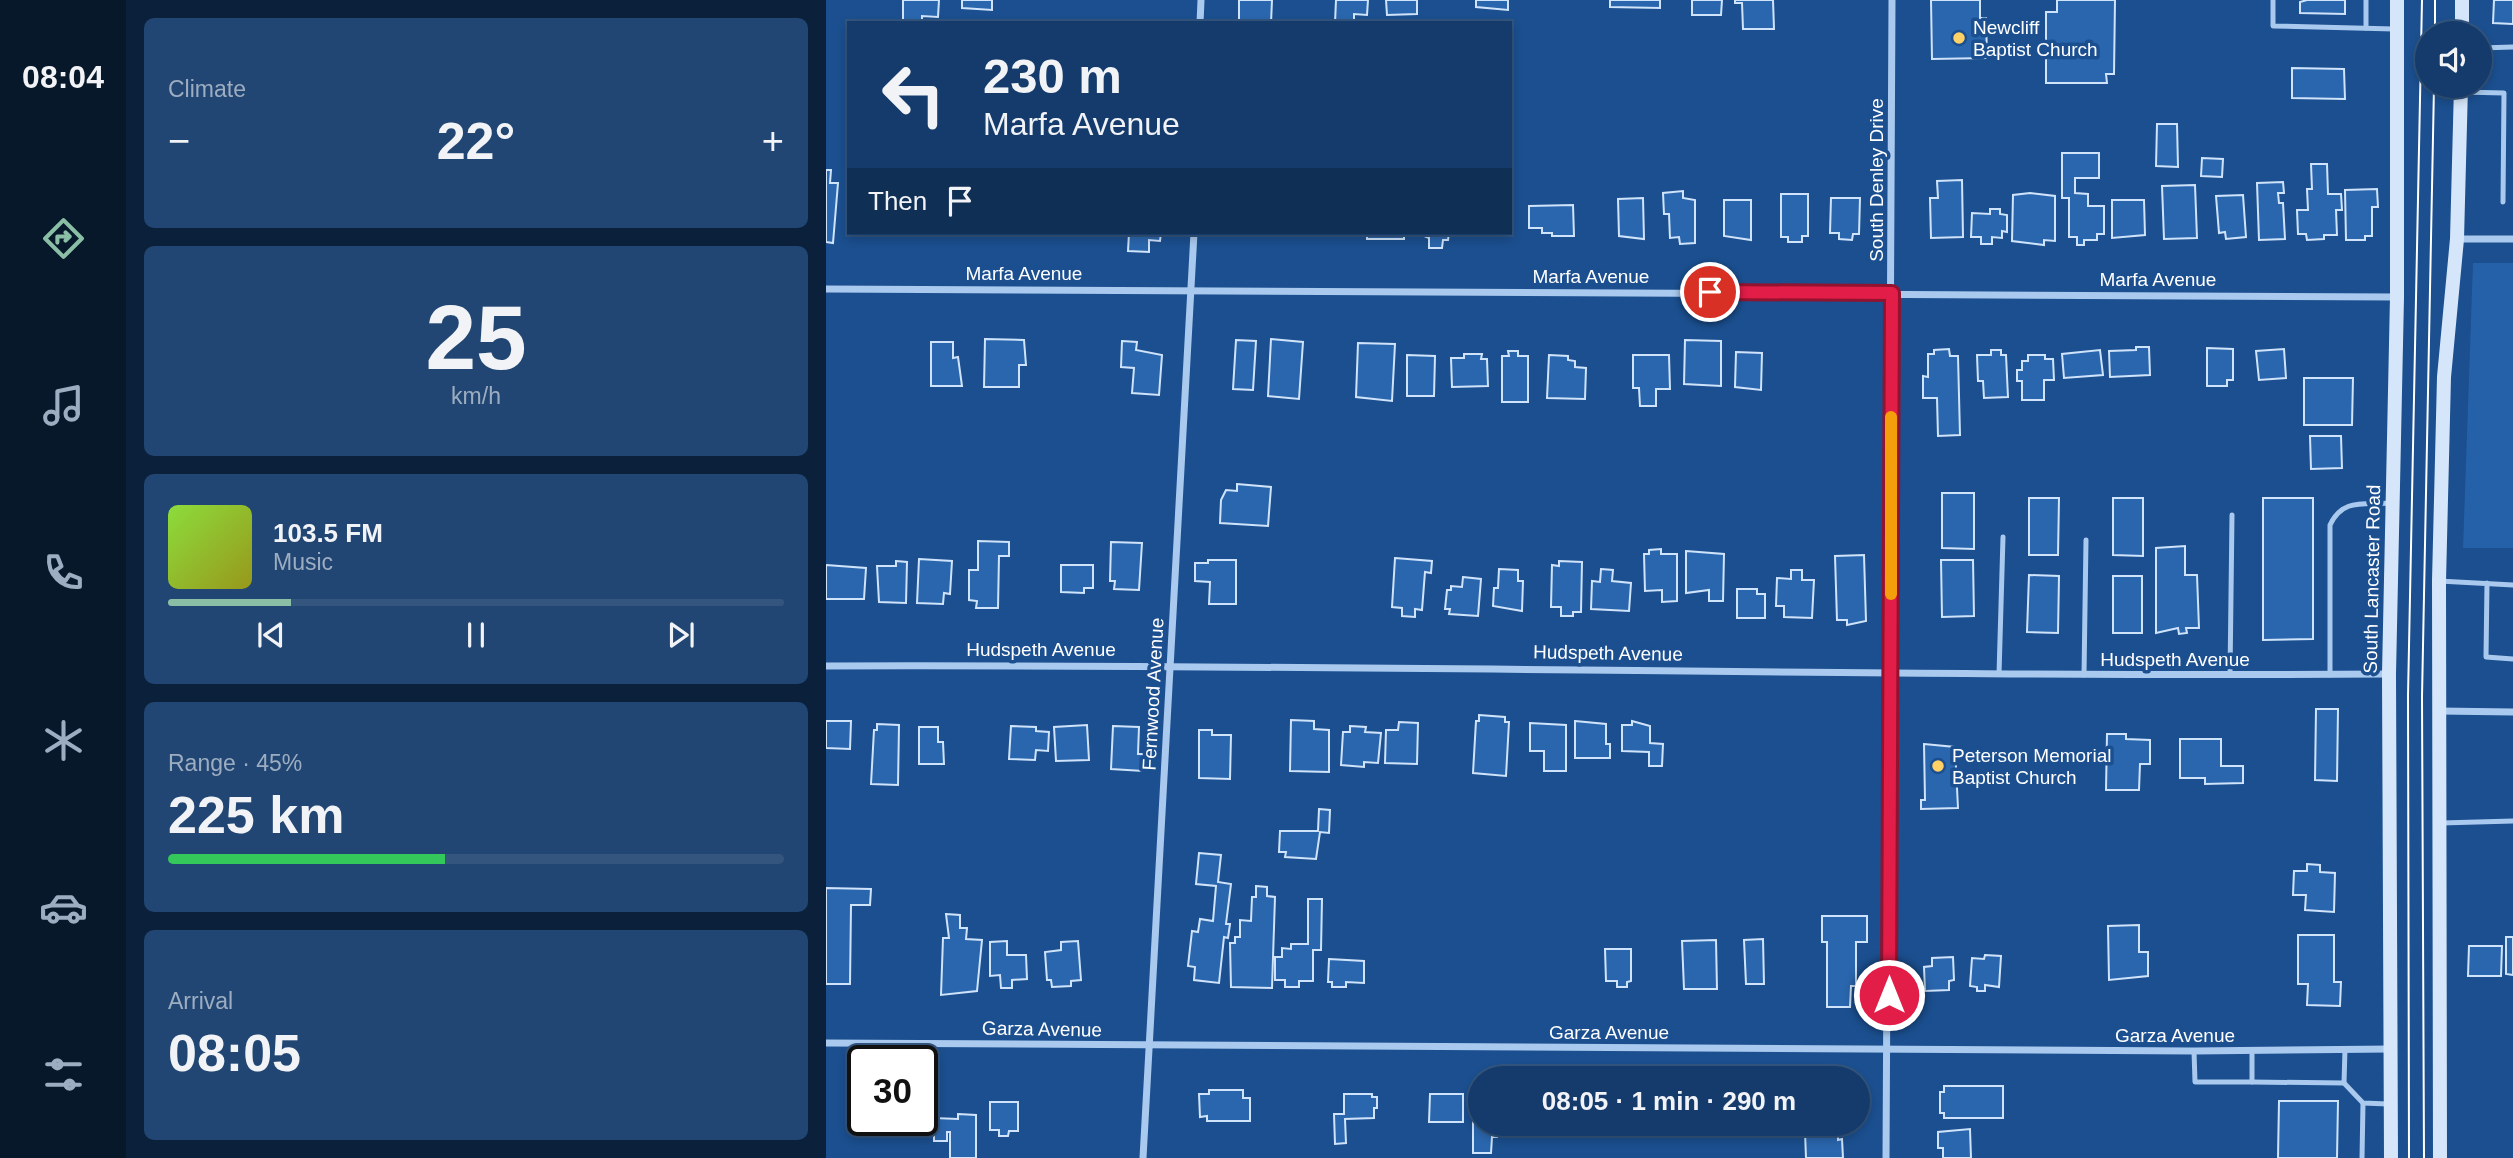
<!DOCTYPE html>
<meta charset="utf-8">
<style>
:root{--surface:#143b6b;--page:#214673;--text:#f1f3f6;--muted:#9dadc1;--line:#33557e;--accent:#8abfa5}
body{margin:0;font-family:Arial,sans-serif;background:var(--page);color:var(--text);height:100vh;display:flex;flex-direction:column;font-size:26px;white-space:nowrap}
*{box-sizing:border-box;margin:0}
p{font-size:23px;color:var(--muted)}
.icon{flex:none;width:38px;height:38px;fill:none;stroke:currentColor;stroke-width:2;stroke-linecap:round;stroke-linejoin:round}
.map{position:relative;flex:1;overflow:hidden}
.panel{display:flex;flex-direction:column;gap:18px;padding:18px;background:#0b203b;width:700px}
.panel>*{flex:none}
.guide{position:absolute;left:21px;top:21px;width:665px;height:214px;border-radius:0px;box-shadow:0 4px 10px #0003,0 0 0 2px var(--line);background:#143b6b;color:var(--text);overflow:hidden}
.fabs{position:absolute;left:1589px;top:21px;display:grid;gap:14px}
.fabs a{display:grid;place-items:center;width:77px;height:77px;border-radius:50%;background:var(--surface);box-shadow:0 4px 10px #0003,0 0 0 2px var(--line);font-size:35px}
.speed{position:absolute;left:21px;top:1045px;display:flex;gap:14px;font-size:35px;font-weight:700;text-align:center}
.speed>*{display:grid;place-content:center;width:91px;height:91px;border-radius:50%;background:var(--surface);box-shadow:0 4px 10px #0003,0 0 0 2px var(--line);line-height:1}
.speed .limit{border:4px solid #111;border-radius:10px;background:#fff;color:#111}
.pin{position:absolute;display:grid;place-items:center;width:60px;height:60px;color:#fff;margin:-30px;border:4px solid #fff;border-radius:50%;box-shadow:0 2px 7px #0007}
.me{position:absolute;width:77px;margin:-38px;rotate:0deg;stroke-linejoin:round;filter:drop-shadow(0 0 5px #0008)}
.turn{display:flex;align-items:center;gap:24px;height:147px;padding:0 21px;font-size:32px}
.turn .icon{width:91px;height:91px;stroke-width:2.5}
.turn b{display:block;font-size:49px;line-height:60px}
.then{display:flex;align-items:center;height:66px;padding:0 21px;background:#0003;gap:14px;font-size:26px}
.big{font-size:52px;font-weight:700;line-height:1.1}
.panel .widget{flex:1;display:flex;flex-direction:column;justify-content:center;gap:10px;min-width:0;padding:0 24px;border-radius:10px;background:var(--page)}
.panel .dial{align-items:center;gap:0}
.dial b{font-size:91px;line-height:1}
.song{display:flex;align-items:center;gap:21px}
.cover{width:84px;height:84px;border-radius:10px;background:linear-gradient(135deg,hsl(90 70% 55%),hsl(60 70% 35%))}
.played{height:7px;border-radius:4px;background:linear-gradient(90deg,var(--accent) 20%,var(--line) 20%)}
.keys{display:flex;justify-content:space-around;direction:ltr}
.heat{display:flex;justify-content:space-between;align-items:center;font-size:38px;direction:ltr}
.charge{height:10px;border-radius:5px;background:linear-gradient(90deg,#34c759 45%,var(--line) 0)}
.trip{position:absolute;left:642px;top:1066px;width:402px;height:70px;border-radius:35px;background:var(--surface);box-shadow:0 4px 10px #0003,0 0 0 2px var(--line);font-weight:700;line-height:70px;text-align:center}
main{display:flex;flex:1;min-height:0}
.menu{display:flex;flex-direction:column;width:126px;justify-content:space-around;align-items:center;background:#08182b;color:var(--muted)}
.menu .icon{width:49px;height:49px}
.menu .on{color:var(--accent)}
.menu b{font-size:32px;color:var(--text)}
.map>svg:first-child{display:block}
</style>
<main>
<nav class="menu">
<b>08:04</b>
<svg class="icon on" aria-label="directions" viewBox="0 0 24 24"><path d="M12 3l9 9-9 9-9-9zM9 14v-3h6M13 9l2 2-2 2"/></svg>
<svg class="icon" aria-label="music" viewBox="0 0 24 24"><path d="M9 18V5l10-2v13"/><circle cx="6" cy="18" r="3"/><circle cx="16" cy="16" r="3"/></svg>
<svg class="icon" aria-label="phone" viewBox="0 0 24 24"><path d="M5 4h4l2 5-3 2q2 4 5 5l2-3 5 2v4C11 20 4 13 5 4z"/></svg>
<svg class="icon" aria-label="climate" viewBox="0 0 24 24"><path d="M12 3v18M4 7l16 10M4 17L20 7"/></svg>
<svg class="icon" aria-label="car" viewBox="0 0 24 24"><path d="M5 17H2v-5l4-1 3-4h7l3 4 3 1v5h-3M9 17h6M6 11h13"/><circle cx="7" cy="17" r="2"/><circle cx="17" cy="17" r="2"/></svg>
<svg class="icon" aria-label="filters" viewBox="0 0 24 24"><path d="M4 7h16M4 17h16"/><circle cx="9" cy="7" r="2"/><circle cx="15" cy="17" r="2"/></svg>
</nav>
<section class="panel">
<div class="widget"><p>Climate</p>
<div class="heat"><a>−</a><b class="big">22°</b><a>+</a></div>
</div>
<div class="widget dial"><b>25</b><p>km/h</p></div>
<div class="widget">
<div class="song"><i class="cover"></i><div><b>103.5 FM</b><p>Music</p></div></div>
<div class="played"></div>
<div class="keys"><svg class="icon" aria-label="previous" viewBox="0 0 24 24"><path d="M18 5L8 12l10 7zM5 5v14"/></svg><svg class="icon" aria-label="pause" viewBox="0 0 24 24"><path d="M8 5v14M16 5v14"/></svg><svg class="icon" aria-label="next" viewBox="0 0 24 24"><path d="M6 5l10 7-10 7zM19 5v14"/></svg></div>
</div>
<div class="widget"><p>Range · 45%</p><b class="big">225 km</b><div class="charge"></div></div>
<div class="widget"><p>Arrival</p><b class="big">08:05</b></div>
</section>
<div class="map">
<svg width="1687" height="1158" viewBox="0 0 1687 1158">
<rect width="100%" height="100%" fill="#1b4f8f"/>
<polygon fill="#2461a8" points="1647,263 1687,263 1687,548 1637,548"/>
<g fill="#2a66ad" stroke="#cfe3fa" stroke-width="2">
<polygon points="77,0 113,0 112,17 96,16 96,23 73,23 77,21"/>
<polygon points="136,0 166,0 166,10 136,8"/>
<polygon points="413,0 446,0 445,23 413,23"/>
<polygon points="510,0 542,0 541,15 528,14 528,23 509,23"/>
<polygon points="560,0 591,0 591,14 561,15"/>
<polygon points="650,0 682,0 682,10 650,7"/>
<polygon points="784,0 834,0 834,8 784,7"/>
<polygon points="866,0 896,0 895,15 866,15"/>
<polygon points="909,0 947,0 948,29 917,29 916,3 909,3"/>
<polygon points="1105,0 1154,0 1154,18 1160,18 1161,58 1106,59"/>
<polygon points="1231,0 1289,0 1288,74 1280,74 1281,83 1220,83 1220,12 1231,12"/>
<polygon points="1481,0 1519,0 1519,14 1474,13 1474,2"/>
<polygon points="1668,0 1687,0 1687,24 1667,23"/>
<polygon points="1466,68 1518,69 1519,99 1466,98"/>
<polygon points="1331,124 1351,124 1352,167 1330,166"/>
<polygon points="1236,153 1273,153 1273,178 1249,178 1249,193 1262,194 1262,206 1278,206 1278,234 1271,234 1271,240 1258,240 1258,245 1251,245 1251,237 1243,237 1243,198 1236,198"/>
<polygon points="1376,158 1397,159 1396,177 1375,176"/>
<polygon points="1485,164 1501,164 1502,194 1515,194 1516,210 1510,210 1511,235 1498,235 1498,239 1481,240 1480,234 1472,234 1471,210 1482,210 1481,189 1486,189"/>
<polygon points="0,170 5,170 4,183 12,183 7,243 0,242"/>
<polygon points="1136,180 1137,237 1105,238 1104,198 1112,198 1111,181"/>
<polygon points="1457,182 1458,193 1452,193 1453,203 1457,203 1459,239 1433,240 1431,183"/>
<polygon points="1369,185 1371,238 1338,239 1336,186"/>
<polygon points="1551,189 1552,207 1546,207 1546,236 1539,236 1539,240 1520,240 1519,190"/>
<polygon points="857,191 857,198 869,200 869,243 854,244 853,237 844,238 843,214 838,214 837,193"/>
<polygon points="1204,193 1229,196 1229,241 1218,240 1218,245 1186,241 1187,195"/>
<polygon points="955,194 982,194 982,236 976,236 976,242 962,242 962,237 955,237"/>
<polygon points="1417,195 1420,237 1400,239 1399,232 1393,233 1390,196"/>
<polygon points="817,198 818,239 793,236 792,199"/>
<polygon points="1005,198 1034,198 1033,234 1027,234 1026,240 1013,239 1013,233 1004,233"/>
<polygon points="898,200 925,200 925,240 898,236"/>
<polygon points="1286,200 1318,200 1319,235 1286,238"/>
<polygon points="747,205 748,236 726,236 726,233 716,233 716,228 703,228 703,206"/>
<polygon points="1164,209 1174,209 1174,214 1181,215 1181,232 1176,231 1176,238 1166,237 1166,244 1155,244 1155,237 1145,237 1146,213 1164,214"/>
<polygon points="303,233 335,233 334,241 323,240 323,252 302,251"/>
<rect x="541" y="233" width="37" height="6"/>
<polygon points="591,233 623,233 622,240 617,240 616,248 603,248 603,238"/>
<polygon points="159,339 198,340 200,365 193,365 193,387 158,387"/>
<polygon points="445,339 477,342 473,399 442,396"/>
<polygon points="410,340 430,341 427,390 407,389"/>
<polygon points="859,340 895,341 895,386 858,384"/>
<polygon points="296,341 311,342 310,350 336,355 333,395 306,393 308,368 295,367"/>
<polygon points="105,342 127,342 127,358 132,357 136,386 105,386"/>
<polygon points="532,343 569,344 566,401 530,397"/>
<polygon points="1310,347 1323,347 1324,375 1284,377 1283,351 1310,350"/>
<polygon points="1381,348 1407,349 1407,380 1401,380 1401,386 1381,386"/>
<polygon points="1123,349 1124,356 1132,356 1134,435 1112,436 1111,398 1097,398 1097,376 1102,377 1102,354 1108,354 1108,350"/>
<polygon points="1458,349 1460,378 1433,380 1430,351"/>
<polygon points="1165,350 1175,350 1175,355 1180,355 1182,397 1158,398 1157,381 1152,381 1151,355 1165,355"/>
<polygon points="1274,350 1277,375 1238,378 1236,354"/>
<polygon points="682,351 692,351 692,356 702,356 702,402 676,402 676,356 683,356"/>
<polygon points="910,352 936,353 935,390 909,387"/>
<polygon points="638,354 656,354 655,359 661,359 662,386 626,387 625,358 638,358"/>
<polygon points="581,355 609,356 608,396 581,396"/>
<polygon points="723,355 742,356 742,360 749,361 749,367 760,368 759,399 721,398"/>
<polygon points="807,355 843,355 844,389 830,389 830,406 814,406 813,388 807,388"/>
<polygon points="1202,355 1219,355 1219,359 1227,359 1228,380 1218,380 1218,400 1196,400 1196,381 1191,381 1191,370 1196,370 1196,361 1202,361"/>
<polygon points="1478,378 1527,378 1526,425 1478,425"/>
<polygon points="1484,436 1515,436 1516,468 1485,469"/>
<polygon points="411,484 445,487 442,526 394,523 395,500 400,490 411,491"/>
<polygon points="1116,493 1148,493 1148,549 1116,548"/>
<polygon points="1203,498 1233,498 1232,555 1203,555"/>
<polygon points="1287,498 1317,498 1317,556 1287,555"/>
<polygon points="1437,498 1487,498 1487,639 1437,640"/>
<polygon points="152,541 183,542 183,556 173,556 172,608 150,608 151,601 143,600 143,570 152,570"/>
<polygon points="285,542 316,543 313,590 288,589 289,581 284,581"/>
<polygon points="1359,546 1359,575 1371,575 1373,628 1360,628 1361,633 1353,634 1352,628 1330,633 1330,548"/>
<polygon points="835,549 835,554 851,554 851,601 836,602 836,590 819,591 818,554 823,554 823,550"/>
<polygon points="860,551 898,554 897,601 883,601 883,590 860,593"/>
<polygon points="1038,555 1040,621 1021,625 1021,620 1011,620 1009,556"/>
<polygon points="569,558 606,561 605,573 599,572 596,610 589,609 589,617 576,616 576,608 566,607"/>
<polygon points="93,559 126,561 124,594 118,593 117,604 91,603"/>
<polygon points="382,560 410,560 410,604 383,604 384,582 369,581 369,563 382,563"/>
<polygon points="1115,560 1147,560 1148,616 1116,617"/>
<polygon points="70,561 81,562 80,603 53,602 51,566 70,566"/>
<polygon points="733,561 756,562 755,612 747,612 747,616 735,616 735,607 725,607 726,565 733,566"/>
<polygon points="0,565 40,568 38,599 0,599"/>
<polygon points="235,565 267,565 267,588 258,588 258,593 235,592"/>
<polygon points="673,569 692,570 692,581 697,581 696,611 667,606 668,588 672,588"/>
<polygon points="775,569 787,570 786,581 805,583 803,611 765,609 766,581 774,582"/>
<polygon points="965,570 976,570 976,580 988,580 986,618 958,617 958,606 950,606 951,578 965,579"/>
<polygon points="1203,575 1233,576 1232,633 1201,632"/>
<rect x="1287" y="576" width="29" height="57"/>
<polygon points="637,577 655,579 652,616 623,614 624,609 619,609 621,590 625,590 625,586 636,587"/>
<polygon points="911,589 931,589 931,594 939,594 939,618 911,618"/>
<polygon points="1490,709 1512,709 1511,781 1489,780"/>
<polygon points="653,715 679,717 679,722 683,722 680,776 647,773 650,721 653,721"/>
<polygon points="465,720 488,721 488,729 503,730 503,772 464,771"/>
<polygon points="0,721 25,721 24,749 0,748"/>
<polygon points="749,721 780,724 780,744 784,744 784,758 749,758"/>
<polygon points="806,721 824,726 824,743 837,744 836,766 823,766 823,752 796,751 796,725 806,725"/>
<polygon points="573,722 592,723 591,764 559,763 560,730 572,730"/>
<polygon points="704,723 740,725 740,771 718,771 718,751 704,751"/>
<polygon points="51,724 73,725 72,785 45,784 48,730 51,730"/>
<polygon points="261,725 263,760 230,761 228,727"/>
<polygon points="185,726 210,727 210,731 223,732 222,751 210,750 209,760 183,759"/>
<polygon points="287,726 313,727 312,754 318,754 317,771 285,769"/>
<polygon points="524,726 540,727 539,732 555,733 552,763 538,762 538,767 515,765 517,732 524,732"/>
<polygon points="93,727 112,727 112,742 117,742 118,764 93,764"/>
<polygon points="373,730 386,730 386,735 405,735 404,779 373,778"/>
<polygon points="1281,734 1300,734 1300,739 1324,740 1324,764 1314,764 1313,790 1280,790"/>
<polygon points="1354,739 1395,739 1395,766 1417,766 1417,783 1379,784 1379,778 1354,778"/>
<polygon points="1098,744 1129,747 1132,808 1095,809 1095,800 1099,800"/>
<polygon points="493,809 504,810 503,833 494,832 490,859 459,857 460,852 453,852 454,831 492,831"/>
<polygon points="373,853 395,855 392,882 405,884 400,924 404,924 402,938 398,937 393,983 368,980 369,967 362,966 366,931 372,932 374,919 387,921 390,886 370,884"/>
<polygon points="1481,864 1494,865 1494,872 1509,873 1508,912 1479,910 1480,895 1467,895 1468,871 1481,871"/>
<polygon points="430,886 441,887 441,896 449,897 446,988 405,987 404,943 409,943 409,937 414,937 414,920 425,921 426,897 430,897"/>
<polygon points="0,888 45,889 44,905 25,905 24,984 0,984"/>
<polygon points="482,899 496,899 495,950 487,950 487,981 473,981 473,987 459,987 459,980 449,980 449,957 456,957 456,948 465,949 465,944 482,944"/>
<polygon points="120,914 134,915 134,928 141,928 140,939 156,940 151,991 115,995 117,938 123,938"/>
<polygon points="996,916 1041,916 1041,942 1030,942 1030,986 1025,986 1024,1007 1001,1007 1001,942 996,942"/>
<polygon points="1313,925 1313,952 1322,952 1322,976 1283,980 1282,926"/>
<polygon points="1472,935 1508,935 1508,982 1515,982 1514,1006 1481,1005 1482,984 1472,984"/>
<polygon points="1680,937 1687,937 1687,975 1680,974"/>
<polygon points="937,939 938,984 920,984 918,940"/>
<polygon points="890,940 891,989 858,989 856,941"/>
<polygon points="181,941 181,955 200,955 201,979 186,980 186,988 175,988 174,975 164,976 164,942"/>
<polygon points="252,941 255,980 245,981 245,986 226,987 225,980 221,980 219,952 235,950 235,942"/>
<polygon points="1643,946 1676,946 1675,976 1642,976"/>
<polygon points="779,949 805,949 805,981 801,982 801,987 791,987 791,981 780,981"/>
<polygon points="1159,955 1175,956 1173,987 1159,985 1159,991 1151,991 1151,987 1144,986 1146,958 1158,959"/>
<polygon points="1127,957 1128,980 1123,981 1123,990 1099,991 1098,967 1106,966 1106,958"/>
<polygon points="503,959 538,961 538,983 520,982 520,987 506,987 506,982 502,982"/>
<polygon points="1118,1086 1177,1086 1177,1118 1118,1118 1118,1113 1114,1113 1114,1092 1118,1092"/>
<polygon points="383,1090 417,1090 417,1098 424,1098 424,1121 381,1121 381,1116 374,1117 373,1094 383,1094"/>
<polygon points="647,1091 654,1091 654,1124 678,1124 678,1132 671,1132 671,1137 666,1137 665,1153 647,1153"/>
<polygon points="518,1094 546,1094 546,1097 551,1097 551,1108 548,1108 548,1118 519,1119 520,1143 509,1144 508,1114 518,1114"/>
<polygon points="604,1094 637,1094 637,1122 603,1122"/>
<polygon points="1453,1101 1512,1101 1511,1158 1452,1158"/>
<polygon points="164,1102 192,1102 192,1131 183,1131 182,1136 173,1136 173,1130 164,1130"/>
<polygon points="132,1114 150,1115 150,1158 124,1158 124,1132 121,1132 121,1141 108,1141 108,1118 132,1119"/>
<rect x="826" y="1124" width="32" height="5"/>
<polygon points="1144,1129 1145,1158 1117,1158 1117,1148 1112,1148 1112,1132"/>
<polygon points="1012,1131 1012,1140 1016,1139 1017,1158 980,1158 979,1132"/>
</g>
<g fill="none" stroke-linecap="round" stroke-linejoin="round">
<g stroke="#a9c9ee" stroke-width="5">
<polyline points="1447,0 1447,26 1568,29"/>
<polyline points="1540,0 1540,28"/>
<polyline points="1654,48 1687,47"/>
<polyline points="1635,92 1678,93 1677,202"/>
<polyline points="1613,581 1687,585"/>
<polyline points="1661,583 1660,657 1687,659"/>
<polyline points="1173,674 1177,537"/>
<polyline points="1258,675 1260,540"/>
<polyline points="1404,675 1406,515"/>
<path d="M1504,675V525C1517,498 1537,505 1564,503"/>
<polyline points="1615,823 1687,821"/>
<polyline points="1368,1051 1369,1082 1426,1082 1426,1051"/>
<polyline points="1426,1082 1518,1083 1519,1049"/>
<polyline points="1518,1083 1537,1103 1562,1104"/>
<polyline points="1536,1158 1537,1103"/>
</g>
<g stroke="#a9c9ee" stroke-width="7">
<polyline points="374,23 375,0"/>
<polyline points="1632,239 1687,239"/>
<polyline points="0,289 1571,297"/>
<path d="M0,666C521,664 1042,677 1563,674"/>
<polyline points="1613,711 1687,712"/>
<polyline points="0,1043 1368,1051 1565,1049"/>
<polyline points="317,1158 368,233"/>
<polyline points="1060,1158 1066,0"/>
</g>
<g stroke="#d6e6fa" stroke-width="14">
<polyline points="1636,0 1636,33"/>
<polyline points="1565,1158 1563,674 1571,297 1571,0"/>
<polyline points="1614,1158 1613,581 1618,377 1631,239 1635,86"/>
</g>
<g stroke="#fff" stroke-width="2">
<polyline points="1609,33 1609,0"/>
<polyline points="1583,1158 1582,696 1596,0"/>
<polyline points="1598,1158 1596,697 1608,86"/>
</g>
</g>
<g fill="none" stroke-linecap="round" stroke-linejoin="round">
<defs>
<polyline id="route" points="884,292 1066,293 1063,995"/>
</defs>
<use href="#route" stroke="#92132f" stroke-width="18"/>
<use href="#route" stroke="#e11d48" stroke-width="12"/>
<polyline stroke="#f59e0b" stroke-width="12" points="1065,594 1065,417"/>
</g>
<g fill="#ffd166" stroke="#1b4f8f" stroke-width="2.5">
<circle cx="1133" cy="38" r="7"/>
<circle cx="1112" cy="766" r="7"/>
</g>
<g text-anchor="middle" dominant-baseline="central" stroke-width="7" stroke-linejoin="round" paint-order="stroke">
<g font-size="19" fill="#fff" stroke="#1b4f8f" text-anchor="start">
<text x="1147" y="27">Newcliff<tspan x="1147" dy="22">Baptist Church</tspan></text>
<text x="1126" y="755">Peterson Memorial<tspan x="1126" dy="22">Baptist Church</tspan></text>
</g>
<g font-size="19" fill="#fff" stroke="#1b4f8f">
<text transform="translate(1050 180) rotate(-90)">South Denley Drive</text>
<text x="198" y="273">Marfa Avenue</text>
<text x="765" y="276">Marfa Avenue</text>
<text x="1332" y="279">Marfa Avenue</text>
<text transform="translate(1546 579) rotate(-89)">South Lancaster Road</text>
<text x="215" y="649">Hudspeth Avenue</text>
<text transform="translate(782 653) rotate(1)">Hudspeth Avenue</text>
<text x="1349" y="659">Hudspeth Avenue</text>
<text transform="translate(327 694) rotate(-87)">Fernwood Avenue</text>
<text transform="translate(216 1029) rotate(1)">Garza Avenue</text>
<text x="783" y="1032">Garza Avenue</text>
<text x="1349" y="1035">Garza Avenue</text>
</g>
</g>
</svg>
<div class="fabs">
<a><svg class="icon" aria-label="sound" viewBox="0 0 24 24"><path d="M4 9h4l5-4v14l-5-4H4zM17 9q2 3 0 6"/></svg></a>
</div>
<div class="speed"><div class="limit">30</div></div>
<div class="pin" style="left:884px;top:292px;background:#d93025"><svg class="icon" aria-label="arrive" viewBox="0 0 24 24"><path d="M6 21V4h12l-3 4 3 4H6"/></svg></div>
<svg class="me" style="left:1063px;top:995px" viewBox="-20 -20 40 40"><circle r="17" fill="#e11d48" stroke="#fff" stroke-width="3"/><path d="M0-11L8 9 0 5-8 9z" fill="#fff"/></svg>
<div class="trip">08:05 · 1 min · 290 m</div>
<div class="guide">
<div class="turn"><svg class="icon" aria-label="left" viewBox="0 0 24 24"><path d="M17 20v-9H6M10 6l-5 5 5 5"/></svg><div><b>230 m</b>Marfa Avenue</div></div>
<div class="then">Then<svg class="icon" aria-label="arrive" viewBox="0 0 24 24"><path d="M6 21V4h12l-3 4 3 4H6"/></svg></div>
</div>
</div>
</main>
